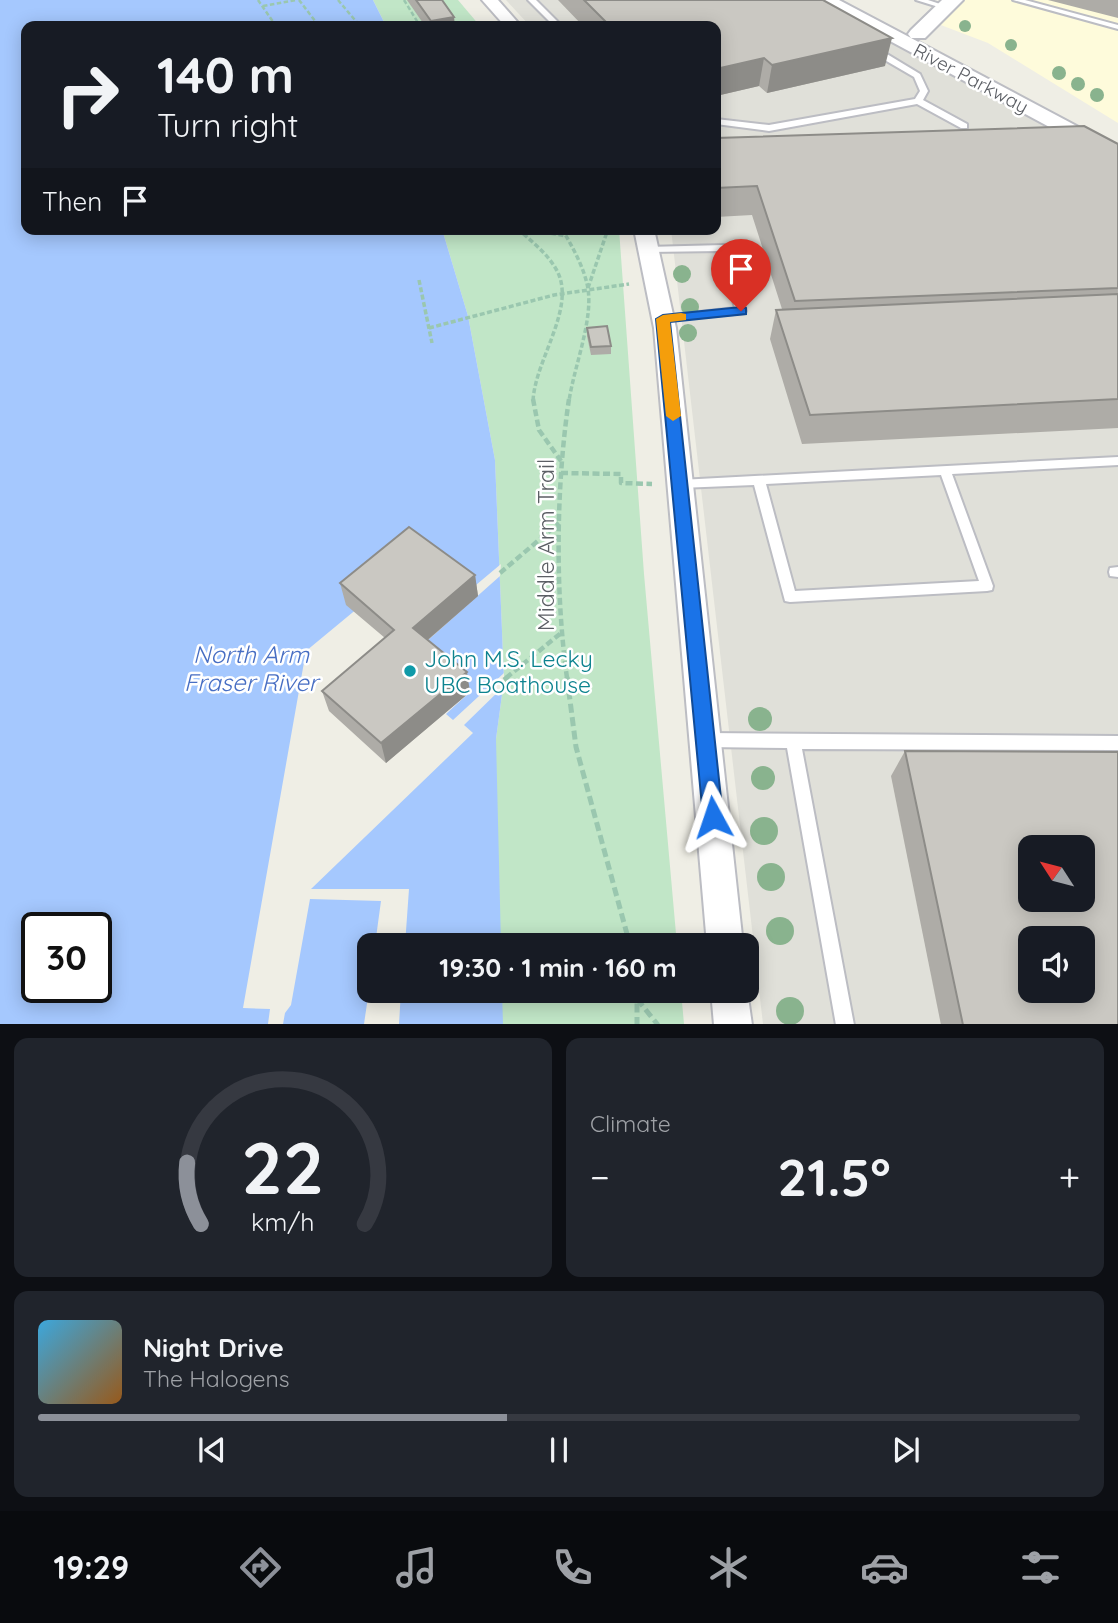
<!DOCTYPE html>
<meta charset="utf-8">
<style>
:root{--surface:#171b24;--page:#20242c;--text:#f1f3f6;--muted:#9ea1a6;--line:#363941;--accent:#8c9099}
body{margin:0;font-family:Quicksand,sans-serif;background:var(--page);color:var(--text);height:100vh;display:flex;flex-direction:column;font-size:26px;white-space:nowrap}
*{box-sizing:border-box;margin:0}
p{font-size:23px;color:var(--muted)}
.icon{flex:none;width:38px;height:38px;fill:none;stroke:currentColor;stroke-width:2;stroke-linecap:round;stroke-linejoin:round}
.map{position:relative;height:1024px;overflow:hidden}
.sheet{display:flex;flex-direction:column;gap:14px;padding:14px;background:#0d0f14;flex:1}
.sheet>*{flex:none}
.top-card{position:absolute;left:21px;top:21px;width:700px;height:214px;border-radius:14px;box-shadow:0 4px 18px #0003;background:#171b24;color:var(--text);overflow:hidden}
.needle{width:46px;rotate:306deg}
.fabs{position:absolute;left:1018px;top:835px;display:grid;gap:14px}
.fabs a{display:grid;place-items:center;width:77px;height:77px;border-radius:14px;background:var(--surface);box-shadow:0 4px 18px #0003;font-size:35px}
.speed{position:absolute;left:21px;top:912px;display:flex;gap:14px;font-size:35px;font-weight:700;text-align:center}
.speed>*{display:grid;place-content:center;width:91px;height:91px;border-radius:50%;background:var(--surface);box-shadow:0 4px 18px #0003;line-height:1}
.speed .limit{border:4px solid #111;border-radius:10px;background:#fff;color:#111}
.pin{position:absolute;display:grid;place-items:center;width:60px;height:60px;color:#fff;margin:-72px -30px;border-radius:50% 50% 50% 0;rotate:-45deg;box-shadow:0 0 7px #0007}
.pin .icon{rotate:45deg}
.me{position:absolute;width:77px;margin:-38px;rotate:355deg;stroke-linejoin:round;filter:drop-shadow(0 0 5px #0008)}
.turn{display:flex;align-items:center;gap:24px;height:147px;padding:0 21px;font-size:32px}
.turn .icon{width:91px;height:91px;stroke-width:2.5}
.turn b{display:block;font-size:49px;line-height:60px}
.then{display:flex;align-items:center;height:66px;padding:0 21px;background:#0003;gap:14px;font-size:26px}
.big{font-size:52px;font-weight:800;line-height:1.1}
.sheet .tile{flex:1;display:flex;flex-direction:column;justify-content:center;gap:10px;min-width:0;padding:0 24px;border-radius:14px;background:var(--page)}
.sheet .dial{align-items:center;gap:0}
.dial svg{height:182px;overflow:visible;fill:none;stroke:var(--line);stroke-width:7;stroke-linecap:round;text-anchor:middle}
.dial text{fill:var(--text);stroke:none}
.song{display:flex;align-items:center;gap:21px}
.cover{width:84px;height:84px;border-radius:10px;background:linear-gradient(135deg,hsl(200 70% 55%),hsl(30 70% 35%))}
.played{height:7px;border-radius:4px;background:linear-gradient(90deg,var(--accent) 45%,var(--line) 45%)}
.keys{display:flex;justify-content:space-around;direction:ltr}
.heat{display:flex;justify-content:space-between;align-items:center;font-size:38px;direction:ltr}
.sheet .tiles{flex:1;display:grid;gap:14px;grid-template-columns:1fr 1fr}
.tile:last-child{grid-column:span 2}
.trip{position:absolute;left:357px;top:933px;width:402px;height:70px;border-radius:14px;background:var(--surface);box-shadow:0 4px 18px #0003;font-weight:800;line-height:70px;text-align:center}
.menu{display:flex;height:112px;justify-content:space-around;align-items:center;background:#090b0e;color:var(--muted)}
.menu .icon{width:49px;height:49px}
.menu .on{color:var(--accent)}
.menu b{font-size:32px;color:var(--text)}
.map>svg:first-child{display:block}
</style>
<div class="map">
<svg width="1118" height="1025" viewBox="0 0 1118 1025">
<rect width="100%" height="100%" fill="#efeee5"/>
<polygon fill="#fefbdb" points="950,0 1118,0 1118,123 988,43 925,19"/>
<path fill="#e0e0d9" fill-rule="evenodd" d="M506,0H816L1118,167V1024H763L671,229H716V26H530ZM1031,847H1083V900H1031ZM1031,938H1083V990H1031Z"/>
<g fill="#c1e6c7">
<polygon points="373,0 458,0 480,26 386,26"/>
<polygon points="442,229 619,229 644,574 677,945 491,945 496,739 504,680 495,460 468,316"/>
<polygon points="490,991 681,991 684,1024 489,1025"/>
</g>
<path fill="#a5c8fe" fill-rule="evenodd" d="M0,0H373L386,26H26V229H442L468,316L495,460L504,680L496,739L501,945H369V990L502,991L503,1024L0,1025ZM37,928H96V987H37Z"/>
<g fill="#efeee5">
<polygon points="422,555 470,590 501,564 500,576 418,649 470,692 446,714 453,720 504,673 504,686 464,725 473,733 311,889 409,889 405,945 375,945 381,901 310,899 291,1005 285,1013 283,1024 268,1024 270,1009 243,1008 306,651"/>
<polygon points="369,990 401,991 399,1024 364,1024"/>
</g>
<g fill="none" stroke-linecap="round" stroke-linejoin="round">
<defs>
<g id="service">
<polygon points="528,0 536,0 562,26 554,26"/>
<polygon points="916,0 928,0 949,7 945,9"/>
<polygon points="1013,0 1025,0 1118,25 1118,29"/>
<polygon points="871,48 877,48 920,74 928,91 923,100 967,124 967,128 961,128 917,104 769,131 716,124 716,119 769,125 915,99 920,91 914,77 871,52"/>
<polygon points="724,245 729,248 746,311 745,313 659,321 658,319 663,316 735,308 720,251 649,252 646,251 646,247"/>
<path d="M1118,457V465L952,474L993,586L992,590L987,591L790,602L785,601L754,485L680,488L674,484L680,480ZM941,475L979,581L795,591L766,484Z"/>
<polygon points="1118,567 1118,577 1110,576 1109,572 1110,568"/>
<polygon points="706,733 1118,736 1118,750 802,749 854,1025 836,1025 787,748 706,747 701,745 699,740 701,735"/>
</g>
<g id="minor">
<polygon points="482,0 498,0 521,26 505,26"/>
<polygon points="634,229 654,229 676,328 743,945 707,945 654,328"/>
<polygon points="711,990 747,990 752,1025 714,1025"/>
</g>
<polygon id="tertiary" points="814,0 839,0 911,38 908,34 911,30 942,0 963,0 925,38 911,38 1118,148 1118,164"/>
</defs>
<use href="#service" stroke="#bcbdc3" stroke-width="4"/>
<use href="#minor" stroke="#bcbdc3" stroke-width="4"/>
<use href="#tertiary" stroke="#bcbdc3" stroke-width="4"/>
<g stroke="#9ac7af" stroke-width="2.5" stroke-dasharray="4.5 2.5" stroke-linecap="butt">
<polyline points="258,0 276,26"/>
<polyline points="299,0 319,26"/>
<polyline points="338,0 360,26"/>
<polyline points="404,0 420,26"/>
<polyline points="263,6 296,0"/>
</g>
<g stroke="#9ac7af" stroke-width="3.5" stroke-dasharray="5 2.5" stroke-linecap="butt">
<path d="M518,229C531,241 547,253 556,269C578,306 535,359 533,401"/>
<polyline points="529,229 566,236"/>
<path d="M562,229C572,246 585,269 588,289C593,321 574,367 569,401"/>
<polyline points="419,280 432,343"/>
<polyline points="588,288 608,229"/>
<polyline points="429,328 554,295 629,284"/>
</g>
<g stroke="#9ac7af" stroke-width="4.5" stroke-dasharray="7 3.5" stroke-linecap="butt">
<polyline points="533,399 539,430 561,461"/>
<polyline points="561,473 621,474 621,483 652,484"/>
<polyline points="500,573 559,523"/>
<polyline points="506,678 561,633"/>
<path d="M567,678C555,591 556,486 569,399"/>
</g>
<g stroke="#9ac7af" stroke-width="5" stroke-dasharray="9 4.5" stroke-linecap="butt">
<polyline points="567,677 576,747 630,945"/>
<polyline points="504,680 508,677"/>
<polyline points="637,990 637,1025"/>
<polyline points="637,999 658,1025"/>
</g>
<use href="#service" fill="#fff" fill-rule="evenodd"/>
<use href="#minor" fill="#fff" fill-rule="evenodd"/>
<use href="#tertiary" fill="#fff" fill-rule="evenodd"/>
</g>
<g fill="#89b38e">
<circle cx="965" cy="26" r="6"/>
<circle cx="1011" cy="45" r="6"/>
<circle cx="1059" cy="73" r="7"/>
<circle cx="1078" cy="84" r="7"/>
<circle cx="1097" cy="95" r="7"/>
<circle cx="682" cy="274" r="9"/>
<circle cx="690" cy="307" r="9"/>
<circle cx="688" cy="333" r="9"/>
<circle cx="760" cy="719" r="12"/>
<circle cx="763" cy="778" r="12"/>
<circle cx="764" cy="831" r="14"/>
<circle cx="771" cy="877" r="14"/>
<circle cx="780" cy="931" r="14"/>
<circle cx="790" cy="1011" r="14"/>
</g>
<g fill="#aeaca7">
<polygon points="407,0 442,0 455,26 425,26"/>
<polygon points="558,0 823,0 885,66 767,93 759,86 716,96 716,26 583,26"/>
<polygon points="1048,0 1118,0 1118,18"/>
<polygon points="716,138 1118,144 1118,428 802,444 770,339 776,310 782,309 752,215 716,217"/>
<polygon points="587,328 611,346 611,354 591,355 587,336"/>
<polygon points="475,575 478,596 428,640 470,692 386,763 329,711 322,691 385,638 346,605 340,583"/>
<polygon points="905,751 1118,1025 941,1025 891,776"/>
</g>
<g fill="#8d8c88">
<polygon points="454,17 455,26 431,26 431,21"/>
<polygon points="892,38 885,66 767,93 772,65"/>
<polygon points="764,58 759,86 716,96 716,69"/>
<polygon points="475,575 478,596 417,649 413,628"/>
<polygon points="467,672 470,692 386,763 381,743"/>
</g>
<g fill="#cac8c2" stroke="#8d8c88" stroke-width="2" fill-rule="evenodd">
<polygon points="416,0 442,0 454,17 431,21"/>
<polygon points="584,0 823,0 892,38 772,65 764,58 716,69 716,26 610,26"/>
<polygon points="1084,126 1118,144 1118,288 795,301 757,186 716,188 716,138"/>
<polygon points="1118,294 1118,399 810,415 776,310"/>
<polygon points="607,326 611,346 591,347 587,328"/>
<polygon points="409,527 475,575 413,628 467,672 381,743 322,691 394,630 340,583"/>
<path d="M905,751L1118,752V1025H963ZM1031,847H1083V900H1031ZM1031,938H1083V990H1031Z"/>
</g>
<polygon fill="#1a73e8" stroke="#114b97" stroke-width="2" points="741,307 746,308 746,314 670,322 723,817 720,824 713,826 706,824 703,817 656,319 663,315"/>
<polygon fill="#f59e0b" points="681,313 686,314 686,320 670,322 681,416 673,421 666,416 656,319 663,315"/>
<circle fill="#0f9aa8" stroke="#fff" stroke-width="2.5" cx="410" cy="671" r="7"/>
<g text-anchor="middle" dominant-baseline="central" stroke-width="5" stroke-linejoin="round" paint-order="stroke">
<g font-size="19" fill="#5c5f65" stroke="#fff">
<text transform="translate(971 78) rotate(28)">River Parkway</text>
</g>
<g font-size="23" fill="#5c5f65" stroke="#fff">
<text transform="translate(545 545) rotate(-90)">Middle Arm Trail</text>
</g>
<g font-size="23" fill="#0d838f" stroke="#fff" text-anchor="start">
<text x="424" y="658">John M.S. Lecky<tspan x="424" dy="26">UBC Boathouse</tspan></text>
</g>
<g font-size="24" font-style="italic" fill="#476ec3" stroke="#fff">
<text x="251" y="654">North Arm<tspan x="251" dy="28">Fraser River</tspan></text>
</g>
</g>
</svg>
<div class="fabs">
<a><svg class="needle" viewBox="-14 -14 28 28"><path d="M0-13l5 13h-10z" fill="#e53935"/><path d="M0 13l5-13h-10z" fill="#9ea1a6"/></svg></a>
<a><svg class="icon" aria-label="sound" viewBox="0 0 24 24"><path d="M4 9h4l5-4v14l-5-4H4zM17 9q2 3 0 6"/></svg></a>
</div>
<div class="speed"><div class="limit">30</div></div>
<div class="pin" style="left:741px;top:311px;background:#d93025"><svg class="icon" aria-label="arrive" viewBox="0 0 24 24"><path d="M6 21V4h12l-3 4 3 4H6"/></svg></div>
<svg class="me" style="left:713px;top:817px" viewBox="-20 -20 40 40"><path d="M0-17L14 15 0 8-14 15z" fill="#1a73e8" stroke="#fff" stroke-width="4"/></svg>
<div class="trip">19:30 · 1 min · 160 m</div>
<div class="top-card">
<div class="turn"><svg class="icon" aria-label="right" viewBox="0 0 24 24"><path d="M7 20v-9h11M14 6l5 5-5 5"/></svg><div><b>140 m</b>Turn right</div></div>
<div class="then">Then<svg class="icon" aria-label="arrive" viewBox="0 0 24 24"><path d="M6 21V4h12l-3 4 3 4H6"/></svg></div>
</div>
</div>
<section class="sheet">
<div class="tiles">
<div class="tile dial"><svg viewBox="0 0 100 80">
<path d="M14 69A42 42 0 1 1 86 69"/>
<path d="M14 69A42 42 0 0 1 8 42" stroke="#8c9099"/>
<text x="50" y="56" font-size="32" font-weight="700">22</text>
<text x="50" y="72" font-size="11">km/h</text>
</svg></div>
<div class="tile"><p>Climate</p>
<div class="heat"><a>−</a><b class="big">21.5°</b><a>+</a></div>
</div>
<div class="tile">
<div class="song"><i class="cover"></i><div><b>Night Drive</b><p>The Halogens</p></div></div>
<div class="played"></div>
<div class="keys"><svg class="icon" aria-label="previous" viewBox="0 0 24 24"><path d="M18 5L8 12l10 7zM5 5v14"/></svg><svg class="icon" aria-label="pause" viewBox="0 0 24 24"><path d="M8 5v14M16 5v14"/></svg><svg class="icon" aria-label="next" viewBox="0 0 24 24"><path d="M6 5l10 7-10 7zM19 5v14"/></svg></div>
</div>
</div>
</section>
<nav class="menu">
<b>19:29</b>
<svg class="icon on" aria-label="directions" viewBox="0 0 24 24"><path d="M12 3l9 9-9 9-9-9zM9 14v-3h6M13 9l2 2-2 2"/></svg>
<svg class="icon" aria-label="music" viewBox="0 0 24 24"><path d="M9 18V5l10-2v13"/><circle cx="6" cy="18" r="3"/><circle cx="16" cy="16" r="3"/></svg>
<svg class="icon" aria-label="phone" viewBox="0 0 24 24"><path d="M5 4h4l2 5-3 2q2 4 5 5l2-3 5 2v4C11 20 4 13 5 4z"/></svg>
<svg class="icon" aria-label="climate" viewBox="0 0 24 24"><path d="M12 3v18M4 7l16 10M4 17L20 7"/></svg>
<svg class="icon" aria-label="car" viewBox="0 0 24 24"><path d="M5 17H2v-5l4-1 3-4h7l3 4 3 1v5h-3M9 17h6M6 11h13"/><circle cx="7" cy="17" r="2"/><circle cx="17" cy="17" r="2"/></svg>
<svg class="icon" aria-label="filters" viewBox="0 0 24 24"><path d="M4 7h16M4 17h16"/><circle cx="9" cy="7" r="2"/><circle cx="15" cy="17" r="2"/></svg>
</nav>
